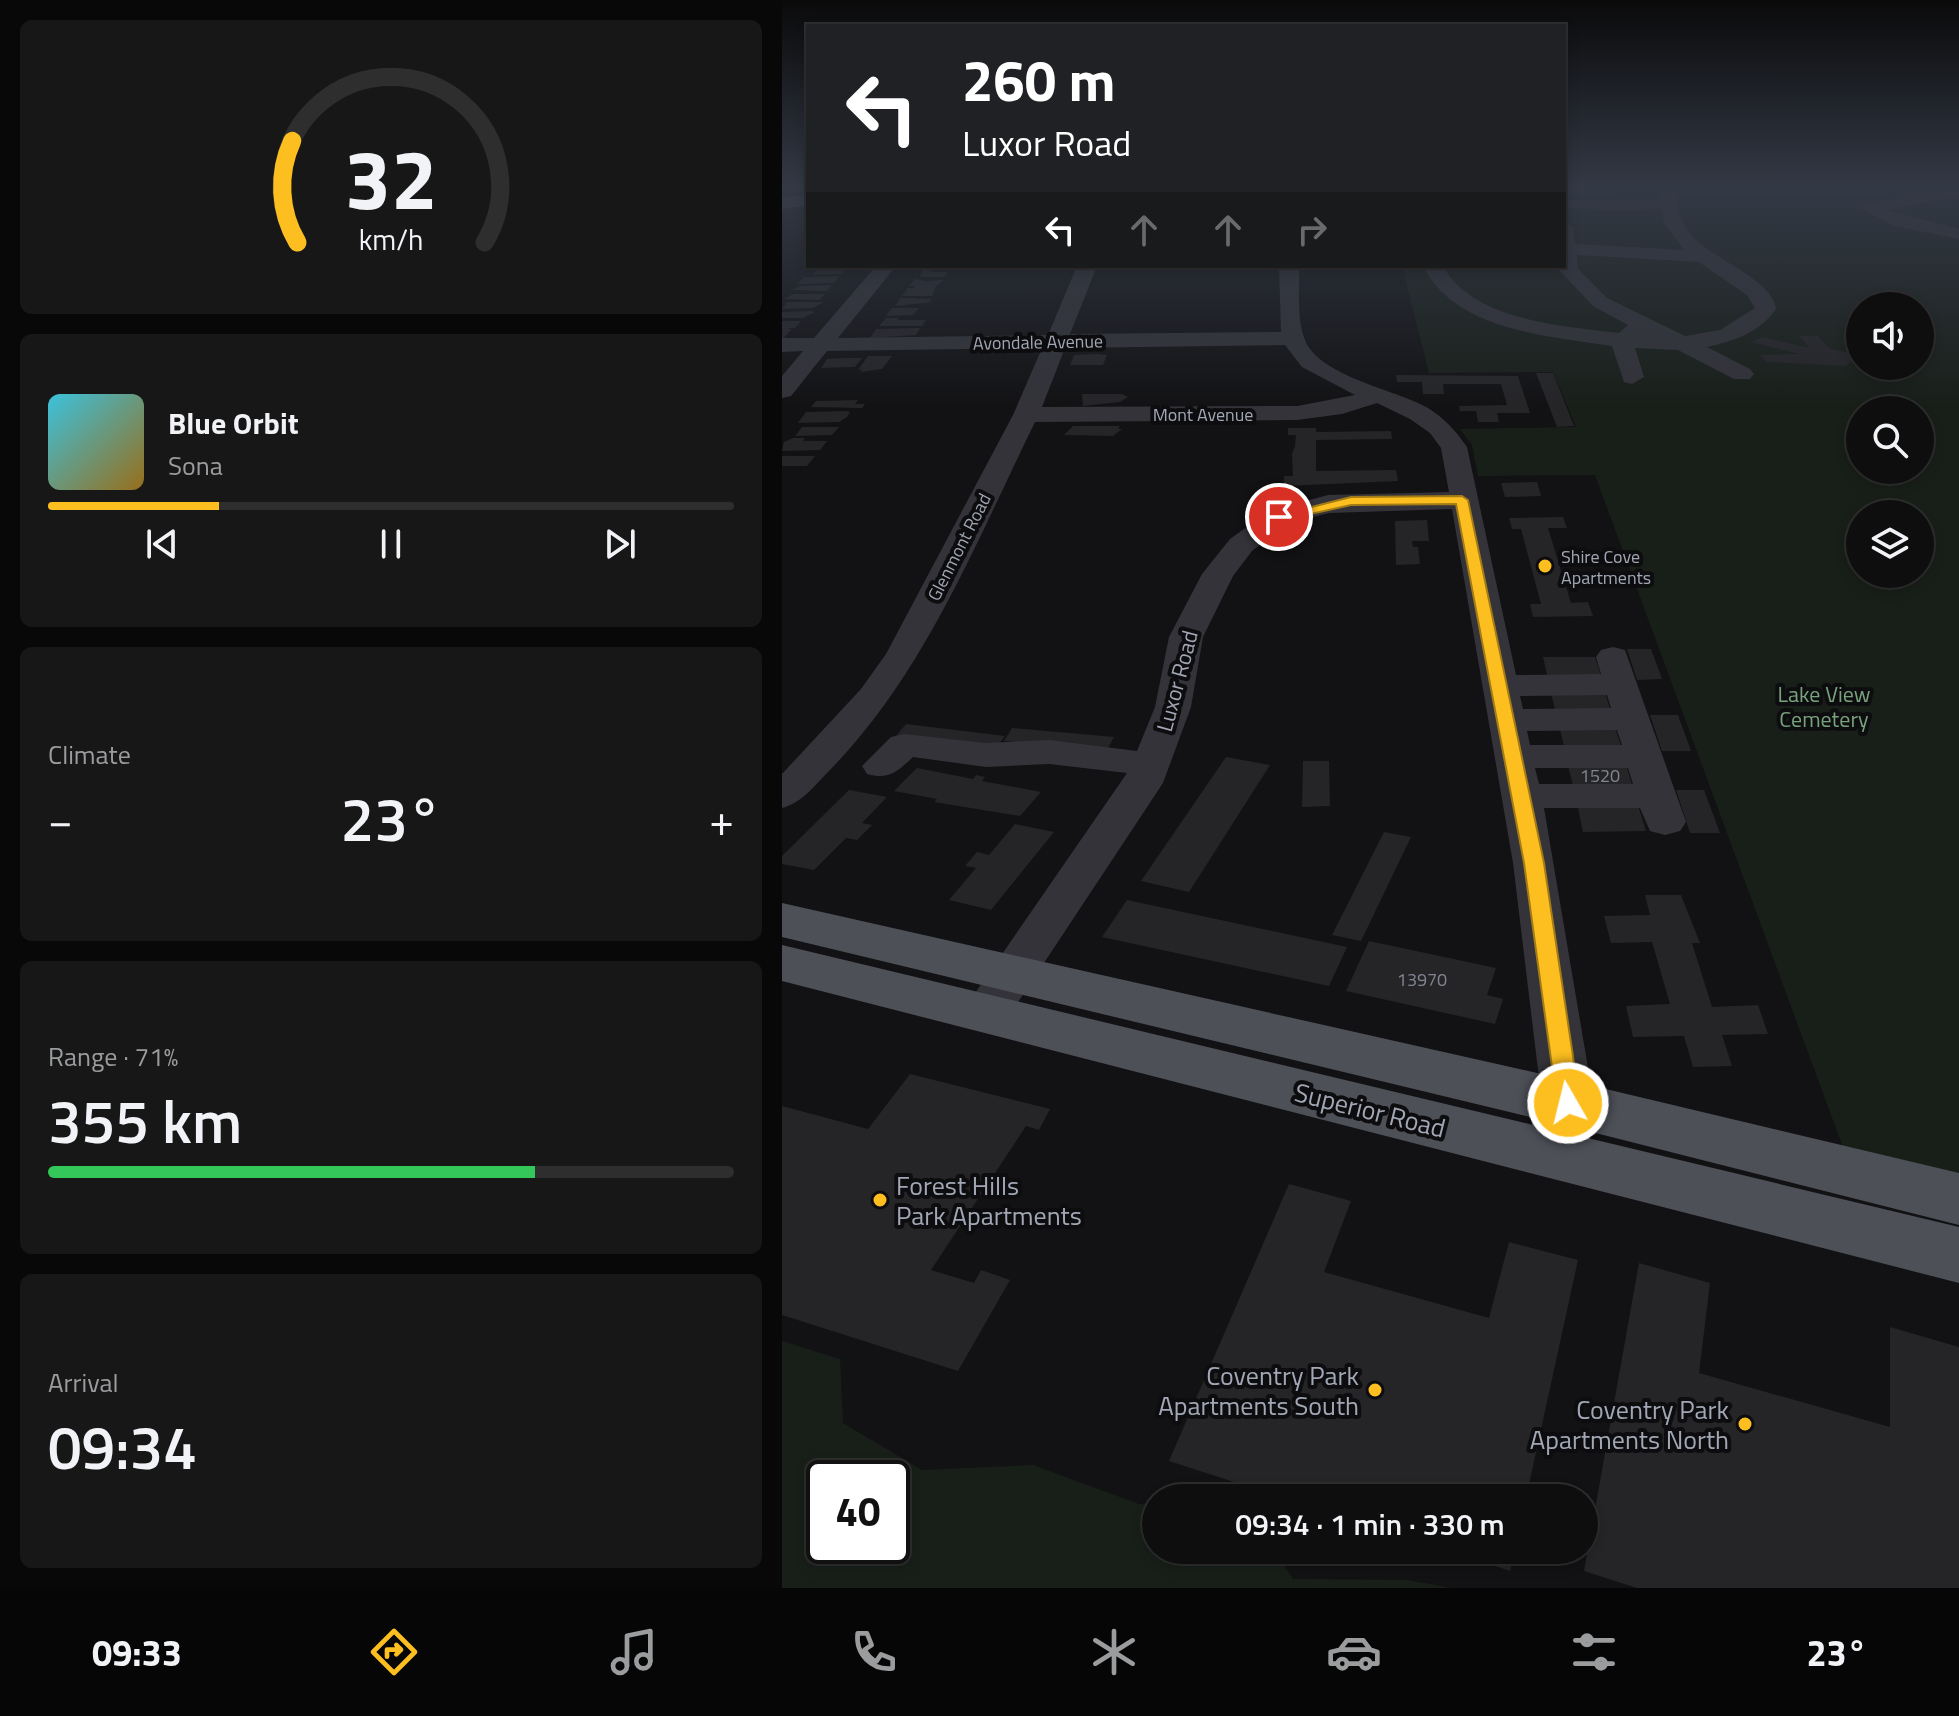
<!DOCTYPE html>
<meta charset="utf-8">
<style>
:root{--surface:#0e0e0f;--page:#171718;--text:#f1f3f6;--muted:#9b9c9e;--line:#2e2e2f;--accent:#fdbf20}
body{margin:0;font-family:"Titillium Web",sans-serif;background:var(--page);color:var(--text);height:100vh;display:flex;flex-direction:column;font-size:30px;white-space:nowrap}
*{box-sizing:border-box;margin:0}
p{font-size:26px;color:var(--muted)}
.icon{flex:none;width:44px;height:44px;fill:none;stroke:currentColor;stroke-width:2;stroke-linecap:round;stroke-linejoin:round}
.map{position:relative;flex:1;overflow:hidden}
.details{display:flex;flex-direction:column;gap:20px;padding:20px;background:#080808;width:782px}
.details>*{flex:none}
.top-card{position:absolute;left:24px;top:24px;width:760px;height:244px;border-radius:0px;box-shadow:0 4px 12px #0003,0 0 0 2px var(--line);background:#202124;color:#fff;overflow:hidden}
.controls{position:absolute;left:1064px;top:292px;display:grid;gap:16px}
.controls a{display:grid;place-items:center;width:88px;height:88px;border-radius:50%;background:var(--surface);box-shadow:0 4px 12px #0003,0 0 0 2px var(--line);font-size:40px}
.speed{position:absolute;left:24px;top:1460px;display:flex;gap:16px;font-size:40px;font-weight:700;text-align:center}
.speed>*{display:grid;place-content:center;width:104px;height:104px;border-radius:50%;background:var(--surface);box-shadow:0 4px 12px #0003,0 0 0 2px var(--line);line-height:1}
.speed .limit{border:4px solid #111;border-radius:12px;background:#fff;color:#111}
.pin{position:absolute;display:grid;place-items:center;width:68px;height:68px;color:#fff;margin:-34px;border:4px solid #fff;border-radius:50%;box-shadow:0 2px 8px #0007}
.me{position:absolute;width:88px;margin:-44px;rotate:352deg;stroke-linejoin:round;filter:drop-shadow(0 0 6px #0008)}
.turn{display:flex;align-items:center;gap:28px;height:168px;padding:0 24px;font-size:36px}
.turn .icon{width:104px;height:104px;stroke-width:2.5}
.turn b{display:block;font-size:56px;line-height:68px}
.lanes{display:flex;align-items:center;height:76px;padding:0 24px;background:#0003;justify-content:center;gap:40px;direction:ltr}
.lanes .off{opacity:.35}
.big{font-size:60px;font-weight:600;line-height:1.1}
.details .widget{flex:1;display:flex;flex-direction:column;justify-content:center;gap:12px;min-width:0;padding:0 28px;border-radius:12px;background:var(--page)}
.details .dial{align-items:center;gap:0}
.dial svg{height:208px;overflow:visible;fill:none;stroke:var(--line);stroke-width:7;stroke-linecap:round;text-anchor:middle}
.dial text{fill:var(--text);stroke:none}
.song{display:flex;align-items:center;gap:24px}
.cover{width:96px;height:96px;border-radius:12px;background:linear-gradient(135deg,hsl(190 70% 55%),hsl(40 70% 35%))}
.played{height:8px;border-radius:4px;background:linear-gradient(90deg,var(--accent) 25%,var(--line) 25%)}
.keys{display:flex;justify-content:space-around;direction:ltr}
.heat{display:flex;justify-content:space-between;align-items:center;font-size:44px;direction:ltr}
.charge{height:12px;border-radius:6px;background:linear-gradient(90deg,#34c759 71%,var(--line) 0)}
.trip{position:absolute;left:360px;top:1484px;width:456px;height:80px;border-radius:40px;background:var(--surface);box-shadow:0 4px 12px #0003,0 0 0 2px var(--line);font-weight:600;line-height:80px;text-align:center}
.dock{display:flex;height:128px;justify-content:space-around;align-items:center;background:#060606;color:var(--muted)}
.dock .icon{width:56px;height:56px}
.dock .current{color:var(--accent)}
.dock b{font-size:36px;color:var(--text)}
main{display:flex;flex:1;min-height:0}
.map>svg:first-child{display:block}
</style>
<main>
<section class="details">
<div class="widget dial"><svg viewBox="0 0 100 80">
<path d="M14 69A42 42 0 1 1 86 69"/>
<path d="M14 69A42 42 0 0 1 12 30" stroke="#fdbf20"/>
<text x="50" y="56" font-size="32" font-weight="700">32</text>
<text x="50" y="72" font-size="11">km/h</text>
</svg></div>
<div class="widget">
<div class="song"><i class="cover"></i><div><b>Blue Orbit</b><p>Sona</p></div></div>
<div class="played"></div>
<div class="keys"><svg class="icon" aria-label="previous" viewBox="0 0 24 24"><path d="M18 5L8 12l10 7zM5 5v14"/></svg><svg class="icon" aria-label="pause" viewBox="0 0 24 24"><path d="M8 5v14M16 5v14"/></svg><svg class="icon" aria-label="next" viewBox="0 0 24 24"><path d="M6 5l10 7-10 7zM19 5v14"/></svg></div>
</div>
<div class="widget"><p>Climate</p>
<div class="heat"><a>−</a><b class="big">23°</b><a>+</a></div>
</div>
<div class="widget"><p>Range · 71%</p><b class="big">355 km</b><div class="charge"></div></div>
<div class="widget"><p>Arrival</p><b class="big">09:34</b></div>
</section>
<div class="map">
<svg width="1177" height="1588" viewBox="0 0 1177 1588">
<rect width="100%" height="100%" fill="#121214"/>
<g fill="#181f19" fill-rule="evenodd">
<path d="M782,186H1177V1177L1062,1150L813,475L696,476L690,445L678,429L794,427L771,372L647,373L620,266H782ZM1078,306H1138V366H1078ZM1078,410H1138V470H1078ZM1078,514H1138V574H1078Z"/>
<path d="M0,1341L58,1359L61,1423L140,1470L251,1465L357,1504H374V1550H492L511,1579L625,1580L670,1588H0ZM110,1478V1546H42V1478Z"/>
</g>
<g fill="#252528">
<polygon points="35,269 64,269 60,274 30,275"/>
<polygon points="152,269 150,272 166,272 162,277 138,277 141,270"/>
<polygon points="58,276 52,283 16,284 22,277"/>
<polygon points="133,279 143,281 162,280 154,286 150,296 120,296 126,288 132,288 133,286 127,286"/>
<polygon points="50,285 45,291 10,290 18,286"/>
<polygon points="11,294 43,294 38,300 2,299"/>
<polygon points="118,298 150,299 147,302 152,302 113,306"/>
<polygon points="5,302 42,302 31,308 0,309"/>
<polygon points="110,308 137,308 131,315 104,316"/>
<polygon points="0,312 27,311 33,312 21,318 0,318"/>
<polygon points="104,318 117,318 115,320 144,320 140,326 97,326"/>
<polygon points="0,321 19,321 13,328 4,328 10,329 0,340"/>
<polygon points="138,328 134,335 88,338 94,329"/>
<polygon points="1017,336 1036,336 1048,349 1065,352 1073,360 1063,366 984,362 978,355 1017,354 969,342 980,337 1028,348"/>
<polygon points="292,355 315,354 325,355 321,365 288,365"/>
<polygon points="86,356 110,356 100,369 78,372 80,369 76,370"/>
<polygon points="64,358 80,358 73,367 39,368 45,359"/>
<polygon points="754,373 771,373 792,426 775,427"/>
<polygon points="614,375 736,376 748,413 715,413 717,422 696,422 694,411 678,411 677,406 725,405 719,384 661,384 662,394 641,394 640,382 615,382"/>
<polygon points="300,394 340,394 346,397 338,402 301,406"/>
<polygon points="76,400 73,404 83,404 80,408 29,407 34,401"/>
<polygon points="65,411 68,412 65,417 57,422 16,423 24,412"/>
<polygon points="291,426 338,426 336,429 340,429 331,436 282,435"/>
<polygon points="20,427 57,427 50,435 13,436"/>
<polygon points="506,428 534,428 534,432 609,431 610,439 534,440 534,471 614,470 616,481 502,486 502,476 511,476 510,454 513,446 514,435 506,435"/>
<polygon points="11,438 23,438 21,441 45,441 38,450 0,451 2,442"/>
<polygon points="0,456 33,456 25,466 0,466"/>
<polygon points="755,482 759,496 723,497 719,483"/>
<polygon points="781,517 785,528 766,528 789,603 806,602 811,616 751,617 748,604 759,604 739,529 730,529 727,518"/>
<polygon points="645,520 647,541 630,541 631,547 636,547 638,564 614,565 613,521"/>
<polygon points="845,649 869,649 880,679 855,680"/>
<polygon points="761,657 813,657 820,679 766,679"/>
<polygon points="822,689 829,712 774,713 768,690"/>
<polygon points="868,715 896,715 909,751 880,751"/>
<polygon points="124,724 223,736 213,749 114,736"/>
<polygon points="832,724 840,749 783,750 777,725"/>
<polygon points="230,728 332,737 325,750 222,741"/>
<polygon points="444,757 488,765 407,892 359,881"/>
<polygon points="521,761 547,761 548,806 520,807"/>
<polygon points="843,761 851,788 792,789 785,762"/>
<polygon points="135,768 191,779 194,775 203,777 200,781 259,792 238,816 152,802 155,799 112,791"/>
<polygon points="67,790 105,797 80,823 90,825 75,840 64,838 32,870 0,864 0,856"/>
<polygon points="894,790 922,790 938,833 908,833"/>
<polygon points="855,802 864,831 801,832 795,803"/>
<polygon points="233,824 272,832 209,910 167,900 194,868 183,866 195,852 207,855"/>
<polygon points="602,832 629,837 579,941 550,935"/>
<polygon points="863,895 899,895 918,943 910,943 930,1007 976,1005 986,1034 940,1035 950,1066 911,1067 902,1036 851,1037 844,1006 888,1004 870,942 829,943 822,916 868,915"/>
<polygon points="345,900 565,947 547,986 320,937"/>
<polygon points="587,941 714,968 705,995 721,999 713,1024 564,991"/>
<polygon points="128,1074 268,1109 257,1130 244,1126 149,1270 192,1283 199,1270 228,1280 176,1371 0,1315 0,1106 86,1129"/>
<polygon points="507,1184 569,1201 542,1272 707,1318 727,1242 796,1260 744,1498 502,1498 387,1461"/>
<polygon points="857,1263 928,1283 917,1373 1108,1427 1108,1327 1177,1347 1177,1588 855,1588 802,1571"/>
<polygon points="666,1550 733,1550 728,1571"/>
</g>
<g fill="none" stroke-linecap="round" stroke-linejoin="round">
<g fill="#333339" fill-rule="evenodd">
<path d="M875,186H891C897,202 895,218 907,233C927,258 990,278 994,309C977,333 952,341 925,347L968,369L972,374L968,379H952L896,350L853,348L862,377L850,384L842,382L830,346C766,336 674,331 641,266H661C691,321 781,326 837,333L846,325L811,306L777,270V266H782V222L791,227L793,244L902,250L882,222L879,208L842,211L789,208L783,207L782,201L878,198ZM795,255L917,262L965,295L973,308L938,330L903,336L825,298L796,269Z"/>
<polygon points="1177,186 1177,196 1105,210 1177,229 1177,239 1113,226 1079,209 1087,204"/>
<path d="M94,266H114L56,338L266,335L295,266H315L288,334L499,332L497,266H517C518,289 514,318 523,340C538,377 613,389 646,408C662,418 674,431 685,447L734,675L819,674L814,657L819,650L831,647L843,650L904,822L898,831L883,835L868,831L858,808H762L812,1103L801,1155L793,1171L774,1177L755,1171L747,1155L760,1103L731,863L670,509L547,513L507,523L470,551L451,576L421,637L409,707L381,783L221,1025L204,1030L187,1025L180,1012L345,773L267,764L204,767L131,757C115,772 107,780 85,774L80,766L109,737L122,734L204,743L267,740L355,751L373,707L387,637L420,574L448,539L487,511L546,495L667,492L659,448L648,433L628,419L595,403L560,414L515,420L253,422C193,544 143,673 47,771C32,786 20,803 0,808V774L79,689L104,654L231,415L260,348L45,351L9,396L0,398V376L21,351L0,352V338H32ZM503,345L520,367L573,395L515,406L260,407L283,348ZM825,695L829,708L741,709L738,696ZM835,730L840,745H748L745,731ZM753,768H846L851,784H757Z"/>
</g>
<g fill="#4e5058" fill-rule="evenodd">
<polygon points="26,195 26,205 0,209 0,197"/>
<polygon points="0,903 786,1080 1177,1173 1177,1225 786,1126 0,937"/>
<polygon points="0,945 1177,1227 1177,1283 0,981"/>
</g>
</g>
<linearGradient id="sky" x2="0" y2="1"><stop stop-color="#0a0a0b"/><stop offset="0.46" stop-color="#333945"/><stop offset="1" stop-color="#333945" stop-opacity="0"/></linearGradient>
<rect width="1177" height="408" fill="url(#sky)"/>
<polygon fill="#fdbf20" stroke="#a47c15" stroke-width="2" points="680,496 686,500 762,863 798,1103 795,1110 778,1110 775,1103 742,863 674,504 569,505 497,521 490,517 569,497"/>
<g fill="#fdbf20" stroke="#0d0d0f" stroke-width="3">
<circle cx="763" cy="566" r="8"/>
<circle cx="98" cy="1200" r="8"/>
<circle cx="593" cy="1390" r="8"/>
<circle cx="963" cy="1424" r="8"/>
</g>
<g text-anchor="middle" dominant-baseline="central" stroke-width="8" stroke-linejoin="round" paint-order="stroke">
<g font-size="18" fill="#a2a7b5" stroke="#0d0d0f">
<text transform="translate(256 342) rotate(-1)">Avondale Avenue</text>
<text x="421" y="414">Mont Avenue</text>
<text transform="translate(177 547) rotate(-63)">Glenmont Road</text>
</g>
<g font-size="18" fill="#a2a7b5" stroke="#0d0d0f" text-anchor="start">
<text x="779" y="556">Shire Cove<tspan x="779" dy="21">Apartments</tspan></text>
</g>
<g font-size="18" fill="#828691">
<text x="818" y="775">1520</text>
<text x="640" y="979">13970</text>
</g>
<g font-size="22" fill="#a2a7b5" stroke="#0d0d0f">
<text transform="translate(395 681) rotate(-75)">Luxor Road</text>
</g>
<g font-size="22" fill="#78a27d" stroke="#0d0d0f">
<text x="1042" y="694">Lake View<tspan x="1042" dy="25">Cemetery</tspan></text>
</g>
<g font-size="26" fill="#a2a7b5" stroke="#0d0d0f">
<text transform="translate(588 1110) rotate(14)">Superior Road</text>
</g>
<g font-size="26" fill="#a2a7b5" stroke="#0d0d0f" text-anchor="end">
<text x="114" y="1185" text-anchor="start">Forest Hills<tspan x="114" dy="30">Park Apartments</tspan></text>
<text x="577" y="1375">Coventry Park<tspan x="577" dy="30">Apartments South</tspan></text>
<text x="947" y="1409">Coventry Park<tspan x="947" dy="30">Apartments North</tspan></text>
</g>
</g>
</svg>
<div class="controls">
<a><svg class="icon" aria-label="sound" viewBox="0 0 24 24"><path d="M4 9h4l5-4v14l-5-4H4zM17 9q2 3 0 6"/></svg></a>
<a><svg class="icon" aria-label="search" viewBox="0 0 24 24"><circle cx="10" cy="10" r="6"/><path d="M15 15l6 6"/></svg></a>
<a><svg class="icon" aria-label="layers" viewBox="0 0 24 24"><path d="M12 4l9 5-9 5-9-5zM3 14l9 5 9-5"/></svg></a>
</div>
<div class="speed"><div class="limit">40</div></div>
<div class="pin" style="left:497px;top:517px;background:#d93025"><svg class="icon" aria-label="arrive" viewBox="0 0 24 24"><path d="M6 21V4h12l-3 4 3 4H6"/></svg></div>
<svg class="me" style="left:786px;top:1103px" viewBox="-20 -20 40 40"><circle r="17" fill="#fdbf20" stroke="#fff" stroke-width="3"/><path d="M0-11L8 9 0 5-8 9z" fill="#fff"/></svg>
<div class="trip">09:34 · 1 min · 330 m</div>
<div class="top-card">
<div class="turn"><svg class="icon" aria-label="left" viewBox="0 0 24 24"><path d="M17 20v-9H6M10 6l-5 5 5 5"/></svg><div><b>260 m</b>Luxor Road</div></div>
<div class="lanes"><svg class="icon" aria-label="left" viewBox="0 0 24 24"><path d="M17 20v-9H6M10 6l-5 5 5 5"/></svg><svg class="icon off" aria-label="ahead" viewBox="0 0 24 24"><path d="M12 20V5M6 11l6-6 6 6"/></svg><svg class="icon off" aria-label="ahead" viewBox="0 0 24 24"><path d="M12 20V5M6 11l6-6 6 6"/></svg><svg class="icon off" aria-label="right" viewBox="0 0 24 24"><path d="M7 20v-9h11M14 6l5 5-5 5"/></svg></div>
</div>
</div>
</main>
<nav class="dock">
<b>09:33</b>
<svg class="icon current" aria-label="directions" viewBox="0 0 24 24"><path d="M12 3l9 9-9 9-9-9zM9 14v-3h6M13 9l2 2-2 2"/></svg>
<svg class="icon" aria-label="music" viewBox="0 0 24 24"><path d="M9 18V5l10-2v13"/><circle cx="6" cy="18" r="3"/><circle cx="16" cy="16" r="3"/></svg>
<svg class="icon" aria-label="phone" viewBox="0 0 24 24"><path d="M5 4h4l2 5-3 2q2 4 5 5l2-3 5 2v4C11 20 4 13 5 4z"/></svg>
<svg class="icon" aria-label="climate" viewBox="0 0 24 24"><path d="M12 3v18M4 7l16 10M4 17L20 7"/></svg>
<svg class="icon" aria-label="car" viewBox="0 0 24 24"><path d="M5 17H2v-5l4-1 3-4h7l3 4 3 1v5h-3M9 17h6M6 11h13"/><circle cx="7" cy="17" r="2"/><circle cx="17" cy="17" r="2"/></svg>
<svg class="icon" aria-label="filters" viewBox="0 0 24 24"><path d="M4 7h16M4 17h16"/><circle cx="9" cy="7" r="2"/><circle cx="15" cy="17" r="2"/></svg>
<b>23°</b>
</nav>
